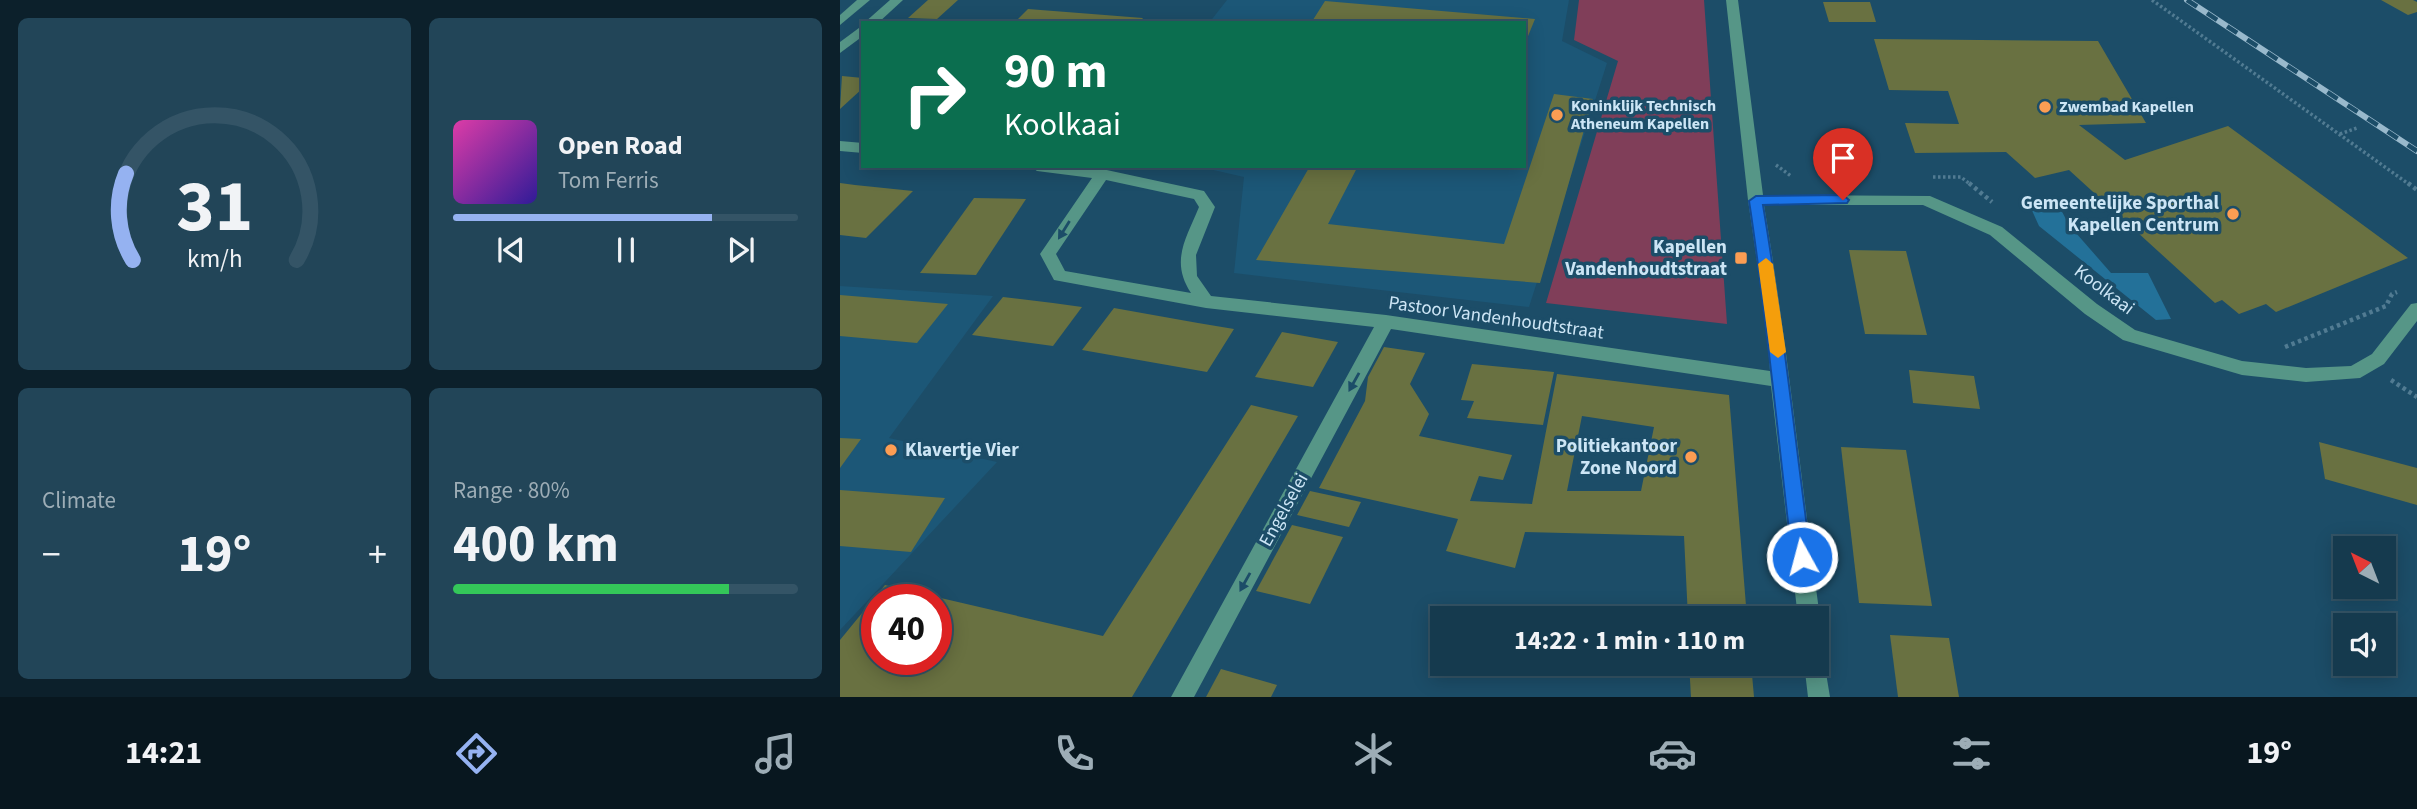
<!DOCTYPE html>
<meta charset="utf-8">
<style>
:root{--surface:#153a4e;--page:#224558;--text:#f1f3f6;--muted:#9dadb6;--line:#345466;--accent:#95b2f1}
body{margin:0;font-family:"Source Sans 3",sans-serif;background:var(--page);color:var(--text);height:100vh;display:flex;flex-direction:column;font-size:26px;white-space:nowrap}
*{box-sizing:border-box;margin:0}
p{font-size:23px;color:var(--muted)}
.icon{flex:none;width:38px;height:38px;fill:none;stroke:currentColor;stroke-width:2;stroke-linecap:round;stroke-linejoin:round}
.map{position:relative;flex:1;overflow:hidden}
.panel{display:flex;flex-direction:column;gap:18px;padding:18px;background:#0c202b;width:840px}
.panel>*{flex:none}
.banner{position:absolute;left:21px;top:21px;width:665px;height:147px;border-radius:0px;box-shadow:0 4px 18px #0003,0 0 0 2px var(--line);background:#0b6e4f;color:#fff;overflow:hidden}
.needle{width:46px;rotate:318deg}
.tools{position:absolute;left:1493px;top:536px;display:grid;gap:14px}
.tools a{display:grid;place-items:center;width:63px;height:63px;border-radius:0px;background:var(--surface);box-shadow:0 4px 18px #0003,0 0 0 2px var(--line);font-size:35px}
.speed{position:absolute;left:21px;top:584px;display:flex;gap:14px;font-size:35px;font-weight:700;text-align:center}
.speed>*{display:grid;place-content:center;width:91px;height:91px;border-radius:50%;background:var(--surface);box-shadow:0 4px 18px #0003,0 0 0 2px var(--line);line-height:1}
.speed .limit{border:10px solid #d22;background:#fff;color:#111}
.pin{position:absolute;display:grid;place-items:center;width:60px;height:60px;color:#fff;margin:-72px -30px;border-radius:50% 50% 50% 0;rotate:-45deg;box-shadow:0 0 7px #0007}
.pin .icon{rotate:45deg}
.me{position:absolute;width:77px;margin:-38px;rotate:353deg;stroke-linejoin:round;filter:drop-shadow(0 0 5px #0008)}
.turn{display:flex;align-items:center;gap:24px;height:147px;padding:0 28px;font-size:32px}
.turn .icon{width:91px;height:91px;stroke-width:2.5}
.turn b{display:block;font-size:49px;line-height:60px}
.big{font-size:52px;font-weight:700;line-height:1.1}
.panel .card{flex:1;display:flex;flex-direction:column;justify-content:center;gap:10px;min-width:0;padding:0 24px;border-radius:10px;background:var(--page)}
.panel .dial{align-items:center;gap:0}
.dial svg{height:182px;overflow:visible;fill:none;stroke:var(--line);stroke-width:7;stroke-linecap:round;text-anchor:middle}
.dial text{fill:var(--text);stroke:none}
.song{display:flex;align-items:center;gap:21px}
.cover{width:84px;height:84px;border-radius:10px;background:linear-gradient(135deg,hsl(320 70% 55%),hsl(250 70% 35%))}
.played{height:7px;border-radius:4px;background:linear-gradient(90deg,var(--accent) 75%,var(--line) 75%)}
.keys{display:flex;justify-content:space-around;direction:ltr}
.heat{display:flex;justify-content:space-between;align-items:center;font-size:38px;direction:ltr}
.charge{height:10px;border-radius:5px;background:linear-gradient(90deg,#34c759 80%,var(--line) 0)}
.panel .tiles{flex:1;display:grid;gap:18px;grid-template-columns:repeat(2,1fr)}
.trip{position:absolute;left:590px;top:606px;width:399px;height:70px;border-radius:0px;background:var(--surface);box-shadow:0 4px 18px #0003,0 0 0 2px var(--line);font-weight:700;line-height:70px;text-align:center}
.tab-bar{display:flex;height:112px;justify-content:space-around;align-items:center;background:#08171f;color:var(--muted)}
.tab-bar .icon{width:49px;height:49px}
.tab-bar .selected{color:var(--accent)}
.tab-bar b{font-size:32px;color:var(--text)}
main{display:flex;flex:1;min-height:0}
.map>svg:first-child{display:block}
</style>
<main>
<section class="panel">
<div class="tiles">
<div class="card dial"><svg viewBox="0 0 100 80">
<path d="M14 69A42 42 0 1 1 86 69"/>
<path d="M14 69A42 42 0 0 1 11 31" stroke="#95b2f1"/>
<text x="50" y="56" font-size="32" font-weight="700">31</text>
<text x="50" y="72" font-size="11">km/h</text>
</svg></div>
<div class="card">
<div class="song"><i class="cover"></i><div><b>Open Road</b><p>Tom Ferris</p></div></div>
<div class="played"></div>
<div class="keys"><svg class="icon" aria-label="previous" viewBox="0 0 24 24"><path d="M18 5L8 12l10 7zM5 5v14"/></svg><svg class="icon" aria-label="pause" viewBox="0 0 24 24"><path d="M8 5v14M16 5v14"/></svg><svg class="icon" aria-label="next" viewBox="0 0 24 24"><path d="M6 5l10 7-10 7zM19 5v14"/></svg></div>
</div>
<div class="card"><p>Climate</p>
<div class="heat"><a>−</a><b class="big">19°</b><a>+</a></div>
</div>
<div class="card"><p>Range · 80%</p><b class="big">400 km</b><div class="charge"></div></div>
</div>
</section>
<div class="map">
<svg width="1577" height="697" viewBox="0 0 1577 697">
<rect width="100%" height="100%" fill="#1c4d68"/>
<g fill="#1c5777">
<polygon points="387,0 729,0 722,41 767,63 689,307 394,273 404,177 356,166 684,166 684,23 369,23"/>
<polygon points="0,286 153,296 49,438 157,462 0,630"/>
</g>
<polygon fill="#803e59" points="739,0 864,0 887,324 706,303 778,61 734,40"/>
<polygon fill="#237199" points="1189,204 1218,204 1229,225 1271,273 1308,273 1331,319 1316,320 1199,226"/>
<g fill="#697141" fill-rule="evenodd">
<polygon points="88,0 118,0 97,19 68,18"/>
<polygon points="1541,0 1573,0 1577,2 1577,12 1568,15"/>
<polygon points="485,1 695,19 684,46 684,23 471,23"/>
<polygon points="983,2 1030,2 1036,22 989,22"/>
<polygon points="188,9 303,18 299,23 174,23"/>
<polygon points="1034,39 1258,41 1306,123 1239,125 1285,160 1388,126 1568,258 1436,312 1426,304 1399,314 1382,300 1375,303 1229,170 1195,178 1166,152 1075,153 1065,123 1119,124 1108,91 1049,90"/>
<polygon points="2,76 23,78 23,88 0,109"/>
<polygon points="714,94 753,99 700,283 416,260 470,166 518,166 488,224 664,244"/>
<polygon points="0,183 15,185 73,191 26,238 0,235"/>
<polygon points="134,198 186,199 136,275 80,273"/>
<polygon points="1009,250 1066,251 1087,335 1025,334"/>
<polygon points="0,295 108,304 77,343 0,336"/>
<polygon points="163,297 213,303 242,307 213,346 132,335"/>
<polygon points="274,308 358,323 394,329 367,372 242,350"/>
<polygon points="442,332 498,342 473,387 415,377"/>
<path d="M544,347L585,353L570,384L589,414L579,436L672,455L663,480L639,476L630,501L692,504L717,374L889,395L907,618H848L844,536L685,532L675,568L606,551L618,519L479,488L525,401L528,377ZM742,416L814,427L801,491H727Z"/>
<polygon points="632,364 714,372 703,425 627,418 634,401 621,400"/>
<polygon points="1069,370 1134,376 1140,409 1073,403"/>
<path d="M411,405L458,416L292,697H0V640L45,585L263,636ZM37,600H96V660H37Z"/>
<polygon points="0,438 21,439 0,468"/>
<polygon points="1479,442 1577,468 1577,505 1485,479"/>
<polygon points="1001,447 1066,450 1092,606 1019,603"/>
<polygon points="0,490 105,498 71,552 0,546"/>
<polygon points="470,491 521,502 509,527 457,515"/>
<polygon points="452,525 503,537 470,604 416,591"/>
<polygon points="1050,635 1109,638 1119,697 1058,697"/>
<polygon points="849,663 911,663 914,697 851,697"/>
<polygon points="381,669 437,685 431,697 366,697"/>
</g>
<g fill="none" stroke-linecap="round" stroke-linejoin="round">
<g stroke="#517b92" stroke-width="3.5" stroke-dasharray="2.5 2.5" stroke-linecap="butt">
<polyline points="1312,0 1570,185"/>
<polyline points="1500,134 1517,128"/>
<polyline points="936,165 951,176"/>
<polyline points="1093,177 1121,177 1131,185"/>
</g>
<g stroke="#517b92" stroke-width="4.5" stroke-dasharray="3.5 3.5" stroke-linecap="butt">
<polyline points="1129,183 1152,202"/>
<polyline points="1568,183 1577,190"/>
<polyline points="1445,347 1546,306 1552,294 1557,292"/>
<polyline points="1551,380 1577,397"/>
</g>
<g fill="#569687" fill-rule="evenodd">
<polygon points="17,0 30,0 0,25 0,15"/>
<polygon points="50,0 63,0 38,23 24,23"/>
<path d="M886,0H898L923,195L1090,196L1162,227L1257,304L1295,330L1402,361L1466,368L1511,366L1532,354L1571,304L1577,303V321L1544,364L1520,378L1466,382L1402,375L1283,340L1245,314L1150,235L1083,205H924C947,342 961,480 980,618L977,626L976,618H958L931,386L551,329L354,697H331L534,327L366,308L214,280L200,254L252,178L197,171L190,166L262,169L364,191L375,207L356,255L357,276L371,296L546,315L930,371L927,330L908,200ZM266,180L354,199L359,207C346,239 330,261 351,293L225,271L216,254Z"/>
<polygon points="23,25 23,36 0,53 0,42"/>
<polygon points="0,141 23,143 23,153 0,151"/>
<polygon points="976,652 983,655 990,697 968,697 964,663 976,663"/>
</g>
<defs>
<polyline id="rail" points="1347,0 1577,151"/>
</defs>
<use href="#rail" stroke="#99b9cc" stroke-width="6"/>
<use href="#rail" stroke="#1c4d68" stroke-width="4.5" stroke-dasharray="12" stroke-linecap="butt"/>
</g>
<defs><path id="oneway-solid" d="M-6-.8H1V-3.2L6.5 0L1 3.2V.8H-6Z" transform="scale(1.75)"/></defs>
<g fill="#1c4d68">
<use href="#oneway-solid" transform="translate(224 230) rotate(122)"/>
<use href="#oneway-solid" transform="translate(514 382) rotate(119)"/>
<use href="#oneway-solid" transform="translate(405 582) rotate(119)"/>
</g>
<path fill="#1a73e8" stroke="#114b97" stroke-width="2" d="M1003,195L1009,200L1007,203L923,205C943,322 955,440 971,557L968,563L962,566L955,563L952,557C938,438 927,319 909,201L916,196Z"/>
<polygon fill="#f59e0b" points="926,258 933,264 946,352 938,358 930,352 918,264"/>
<g fill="#fc9d53" stroke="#1c4d68" stroke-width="2.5">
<circle cx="1205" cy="107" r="7"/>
<circle cx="717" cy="115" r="7"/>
<circle cx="1393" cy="214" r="7"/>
<rect x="894" y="251" width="14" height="14" rx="3.5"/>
<circle cx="51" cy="450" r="7"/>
<circle cx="851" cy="457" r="7"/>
</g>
<g text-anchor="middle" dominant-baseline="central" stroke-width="7" stroke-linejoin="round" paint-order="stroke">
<g font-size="16" font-weight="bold" fill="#cce5f5" stroke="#1c4d68" text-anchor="start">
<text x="731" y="106">Koninklijk Technisch<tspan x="731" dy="18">Atheneum Kapellen</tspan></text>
<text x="1219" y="107">Zwembad Kapellen</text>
</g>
<g font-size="19" font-weight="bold" fill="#cce5f5" stroke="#1c4d68" text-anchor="end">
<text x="1379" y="203">Gemeentelijke Sporthal<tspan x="1379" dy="22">Kapellen Centrum</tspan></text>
<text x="887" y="247">Kapellen<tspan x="887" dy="22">Vandenhoudtstraat</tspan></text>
<text x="837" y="446">Politiekantoor<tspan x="837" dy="22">Zone Noord</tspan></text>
<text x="65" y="450" text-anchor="start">Klavertje Vier</text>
</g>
<g font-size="19" fill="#cce5f5" stroke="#1c4d68">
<text transform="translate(1264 290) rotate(37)">Koolkaai</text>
<text transform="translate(656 318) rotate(8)">Pastoor Vandenhoudtstraat</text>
<text transform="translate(444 510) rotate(-61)">Engelselei</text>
</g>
</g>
</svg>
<div class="tools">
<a><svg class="needle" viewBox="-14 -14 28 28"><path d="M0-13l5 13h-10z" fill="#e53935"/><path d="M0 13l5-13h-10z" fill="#9dadb6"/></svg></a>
<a><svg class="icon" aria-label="sound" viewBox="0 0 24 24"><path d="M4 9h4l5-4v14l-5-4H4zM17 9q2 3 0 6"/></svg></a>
</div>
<div class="speed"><div class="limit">40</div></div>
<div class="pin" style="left:1003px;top:200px;background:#d93025"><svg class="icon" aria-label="arrive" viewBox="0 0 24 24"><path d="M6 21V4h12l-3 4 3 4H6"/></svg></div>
<svg class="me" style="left:962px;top:557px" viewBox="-20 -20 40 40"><circle r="17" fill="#1a73e8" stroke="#fff" stroke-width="3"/><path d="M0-11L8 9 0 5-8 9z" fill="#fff"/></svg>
<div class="trip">14:22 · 1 min · 110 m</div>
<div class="banner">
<div class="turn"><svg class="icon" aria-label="right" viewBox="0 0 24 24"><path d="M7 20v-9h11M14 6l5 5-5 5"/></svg><div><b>90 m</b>Koolkaai</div></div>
</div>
</div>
</main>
<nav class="tab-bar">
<b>14:21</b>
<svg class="icon selected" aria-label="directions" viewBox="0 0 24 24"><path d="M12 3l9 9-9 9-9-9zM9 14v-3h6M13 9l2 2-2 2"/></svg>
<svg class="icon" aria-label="music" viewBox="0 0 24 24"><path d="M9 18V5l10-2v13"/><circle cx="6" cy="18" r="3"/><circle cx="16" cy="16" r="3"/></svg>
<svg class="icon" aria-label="phone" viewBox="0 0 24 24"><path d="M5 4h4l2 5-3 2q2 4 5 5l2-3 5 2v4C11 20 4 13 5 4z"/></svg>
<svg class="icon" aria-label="climate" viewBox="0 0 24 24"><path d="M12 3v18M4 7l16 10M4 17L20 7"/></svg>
<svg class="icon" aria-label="car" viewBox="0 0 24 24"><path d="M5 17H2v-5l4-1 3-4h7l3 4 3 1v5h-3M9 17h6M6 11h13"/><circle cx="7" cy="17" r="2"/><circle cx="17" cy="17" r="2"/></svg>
<svg class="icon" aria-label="filters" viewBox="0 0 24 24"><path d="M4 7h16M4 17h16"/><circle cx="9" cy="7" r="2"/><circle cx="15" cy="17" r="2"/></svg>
<b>19°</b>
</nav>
